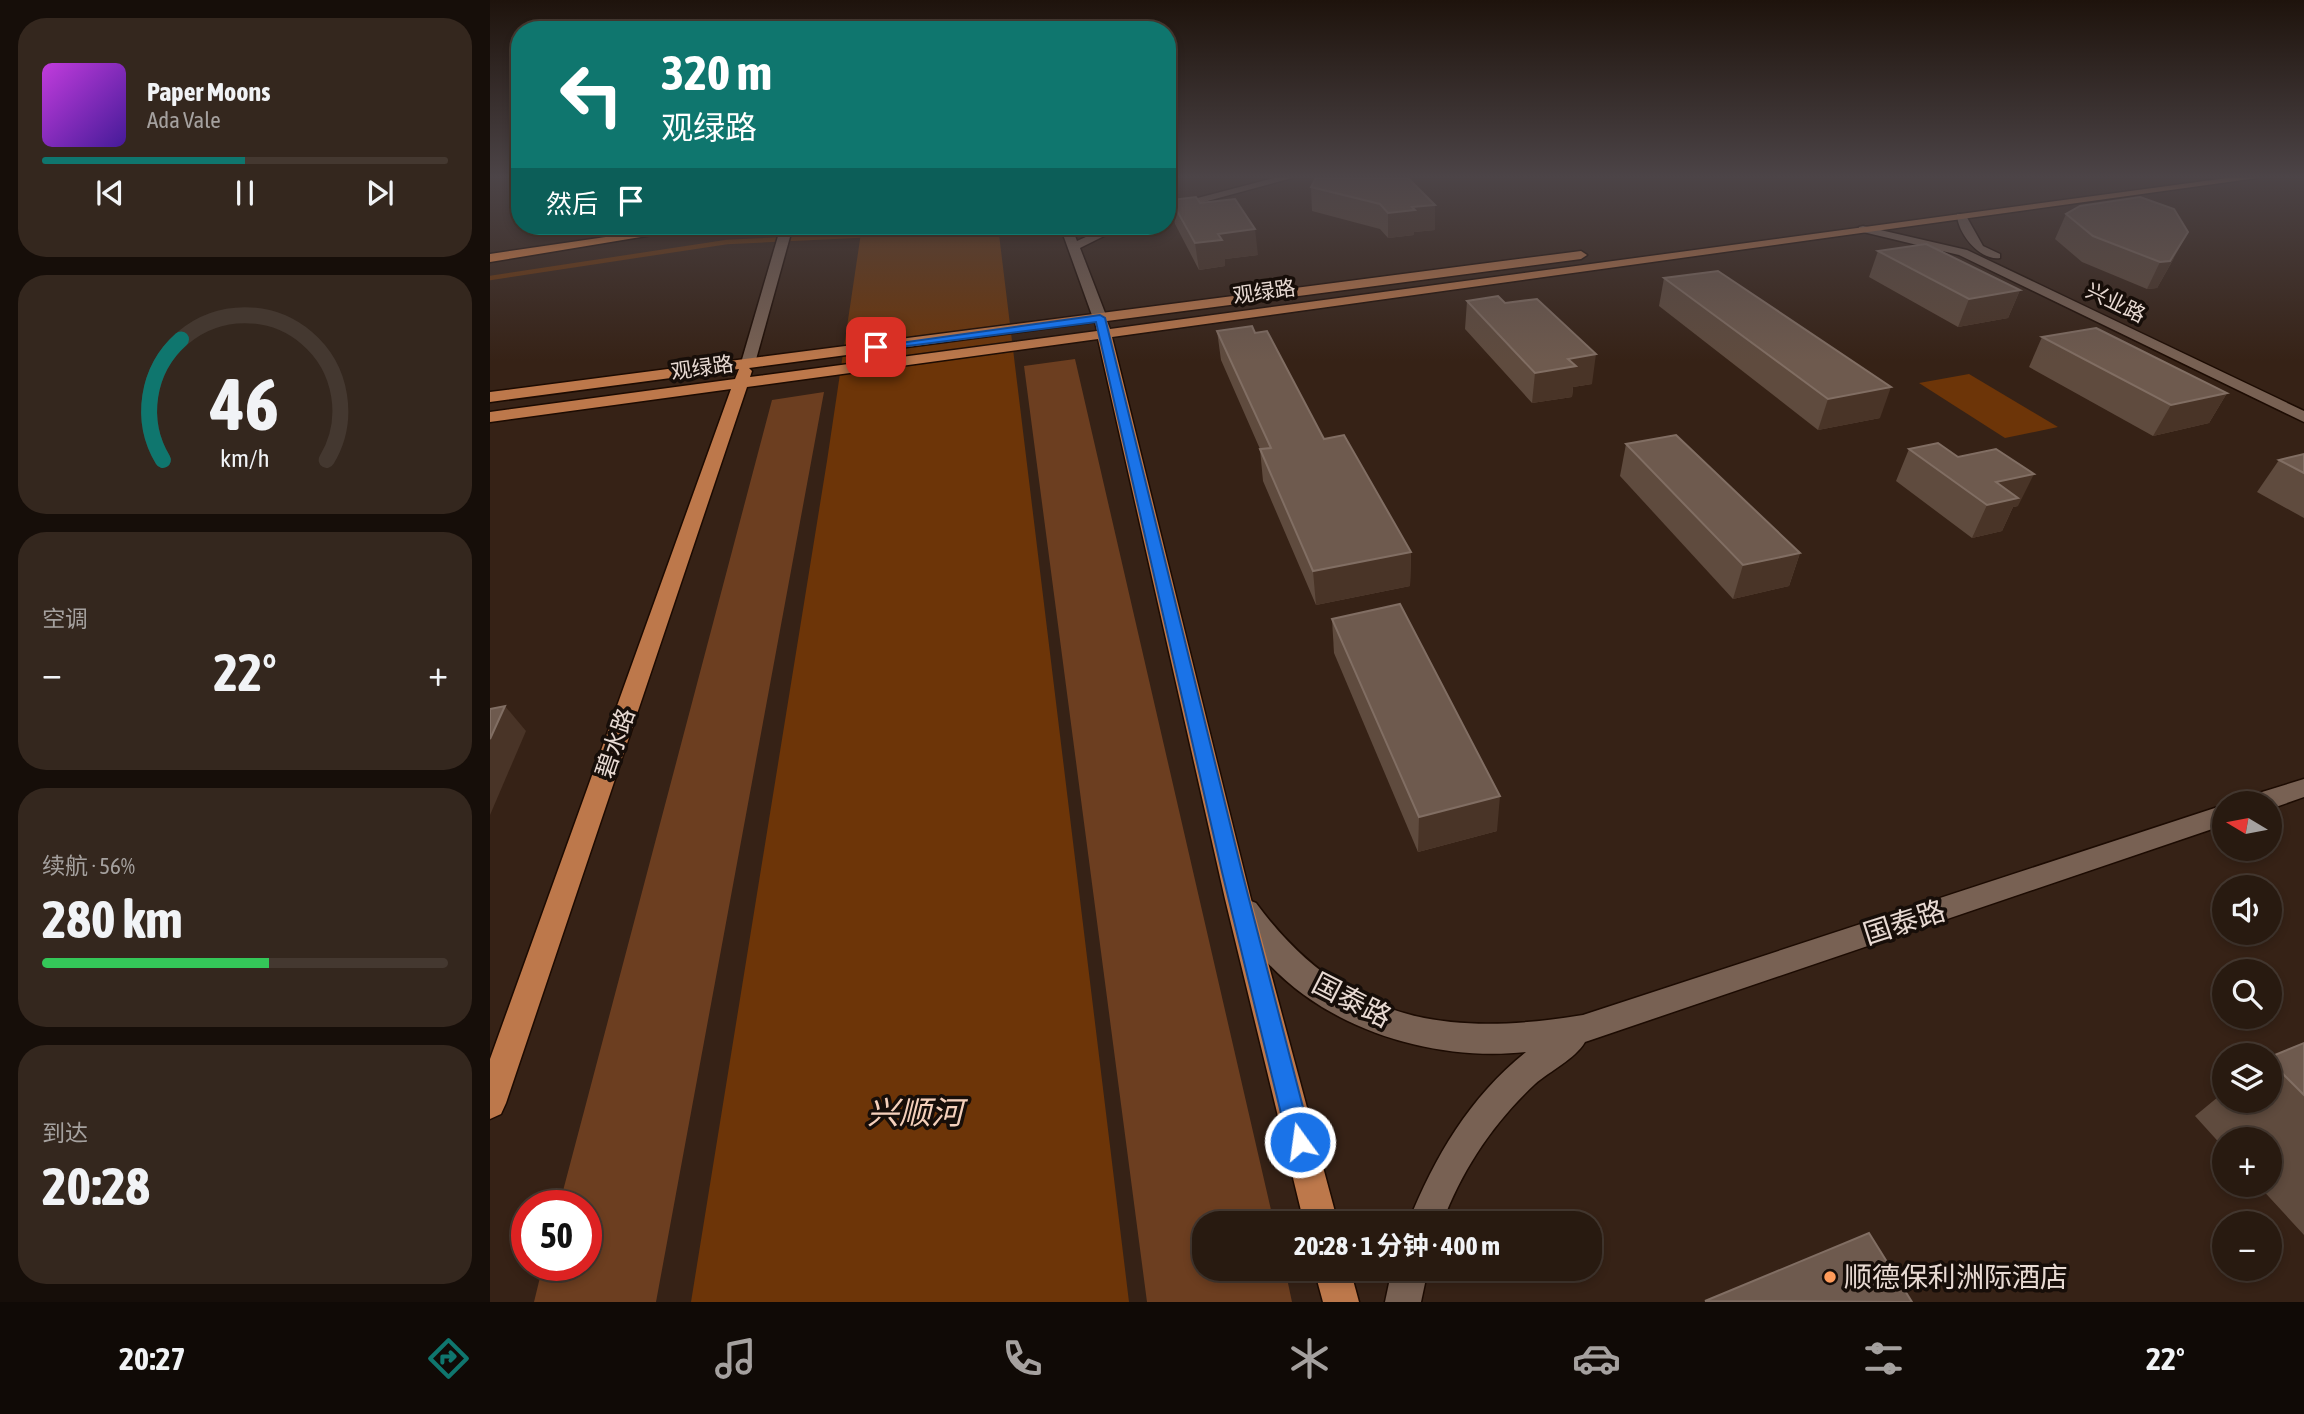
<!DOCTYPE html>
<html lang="zh">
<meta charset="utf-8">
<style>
:root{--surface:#281a10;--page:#34271e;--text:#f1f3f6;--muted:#a5a19f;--line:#443830;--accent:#0f766e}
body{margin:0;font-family:"Asap Condensed","Noto Sans SC",sans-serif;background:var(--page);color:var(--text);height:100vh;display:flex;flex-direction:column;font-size:26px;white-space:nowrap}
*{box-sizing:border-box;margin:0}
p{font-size:23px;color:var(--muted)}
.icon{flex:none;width:38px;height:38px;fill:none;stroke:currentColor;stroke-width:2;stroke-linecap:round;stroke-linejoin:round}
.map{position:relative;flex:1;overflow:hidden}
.drawer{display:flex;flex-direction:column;gap:18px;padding:18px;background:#160e09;width:490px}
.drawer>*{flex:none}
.top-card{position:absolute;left:21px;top:21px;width:665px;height:214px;border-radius:28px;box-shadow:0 4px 10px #0003,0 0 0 2px var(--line);background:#0f766e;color:#fff;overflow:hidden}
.needle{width:46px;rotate:280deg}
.controls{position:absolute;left:1722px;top:791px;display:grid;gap:14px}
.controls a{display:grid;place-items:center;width:70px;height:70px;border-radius:50%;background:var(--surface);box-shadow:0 4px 10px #0003,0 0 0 2px var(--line);font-size:35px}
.speed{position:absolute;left:21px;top:1190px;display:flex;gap:14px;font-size:35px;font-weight:700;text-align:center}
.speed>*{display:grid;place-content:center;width:91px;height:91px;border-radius:50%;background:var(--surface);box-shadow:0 4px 10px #0003,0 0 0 2px var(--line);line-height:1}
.speed .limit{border:10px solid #d22;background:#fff;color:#111}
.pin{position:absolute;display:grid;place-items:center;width:60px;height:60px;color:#fff;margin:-30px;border-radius:14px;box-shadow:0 4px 10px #0006}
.me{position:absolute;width:77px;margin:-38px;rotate:346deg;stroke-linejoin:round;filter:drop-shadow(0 0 5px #0008)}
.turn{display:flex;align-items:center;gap:24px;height:147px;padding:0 35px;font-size:32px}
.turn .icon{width:91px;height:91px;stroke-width:2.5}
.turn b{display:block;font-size:49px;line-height:60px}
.then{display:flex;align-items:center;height:66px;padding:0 35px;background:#0003;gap:14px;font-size:26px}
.big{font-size:52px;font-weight:700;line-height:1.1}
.drawer .tile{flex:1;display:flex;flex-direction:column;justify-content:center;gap:10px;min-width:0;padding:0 24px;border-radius:28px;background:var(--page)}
.drawer .dial{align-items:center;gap:0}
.dial svg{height:182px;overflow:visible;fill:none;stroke:var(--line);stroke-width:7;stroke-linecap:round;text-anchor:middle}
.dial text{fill:var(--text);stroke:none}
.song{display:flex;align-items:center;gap:21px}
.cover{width:84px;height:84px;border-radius:10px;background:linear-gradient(135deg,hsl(290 70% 55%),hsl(260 70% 35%))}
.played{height:7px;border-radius:4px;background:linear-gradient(90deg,var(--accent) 50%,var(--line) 50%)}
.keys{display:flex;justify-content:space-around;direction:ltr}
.heat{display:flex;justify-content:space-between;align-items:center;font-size:38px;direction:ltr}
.charge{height:10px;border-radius:5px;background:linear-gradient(90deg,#34c759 56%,var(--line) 0)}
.trip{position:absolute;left:702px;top:1211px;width:410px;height:70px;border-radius:28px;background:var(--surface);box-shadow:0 4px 10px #0003,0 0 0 2px var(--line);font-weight:700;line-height:70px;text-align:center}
.menu{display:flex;height:112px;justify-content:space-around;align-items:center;background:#100a06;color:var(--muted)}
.menu .icon{width:49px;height:49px}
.menu .active{color:var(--accent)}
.menu b{font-size:32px;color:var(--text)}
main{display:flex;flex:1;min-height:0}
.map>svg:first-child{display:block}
</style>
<main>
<section class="drawer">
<div class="tile">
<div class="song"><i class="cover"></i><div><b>Paper Moons</b><p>Ada Vale</p></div></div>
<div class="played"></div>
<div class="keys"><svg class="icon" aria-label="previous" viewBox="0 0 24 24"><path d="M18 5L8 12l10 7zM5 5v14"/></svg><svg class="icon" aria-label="pause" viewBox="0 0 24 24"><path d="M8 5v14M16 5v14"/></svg><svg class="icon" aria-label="next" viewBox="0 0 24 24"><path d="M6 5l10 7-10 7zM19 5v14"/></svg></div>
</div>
<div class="tile dial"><svg viewBox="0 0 100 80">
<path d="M14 69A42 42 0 1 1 86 69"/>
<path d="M14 69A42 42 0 0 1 22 16" stroke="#0f766e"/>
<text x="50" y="56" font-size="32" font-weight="700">46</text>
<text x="50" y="72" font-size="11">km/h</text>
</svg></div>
<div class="tile"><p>空调</p>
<div class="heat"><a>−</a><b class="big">22°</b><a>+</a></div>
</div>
<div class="tile"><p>续航 · 56%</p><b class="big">280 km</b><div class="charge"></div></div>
<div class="tile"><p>到达</p><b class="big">20:28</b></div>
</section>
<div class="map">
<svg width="1814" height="1302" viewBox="0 0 1814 1302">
<rect width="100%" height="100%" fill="#362216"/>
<g fill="#6c3e20">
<polygon points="585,359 784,1223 714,1223 714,1269 795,1269 802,1302 657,1302 534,366"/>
<polygon points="334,392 166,1302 44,1302 53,1265 96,1265 96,1206 69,1206 282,400"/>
</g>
<g fill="#6d3508">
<polygon points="372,226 508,226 639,1302 201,1302 337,461"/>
<polygon points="1479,374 1568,427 1515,438 1429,383"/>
</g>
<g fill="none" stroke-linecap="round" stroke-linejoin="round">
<polyline stroke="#6d3508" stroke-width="4.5" points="0,278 237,242 381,235"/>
<defs>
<g id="minor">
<polygon points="784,178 802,178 677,212 677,206"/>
<path d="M1467,214H1475L1493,246L1510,254V258C1489,261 1467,232 1467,214Z"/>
<polygon points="291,226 303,226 265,363 253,366 251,363"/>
<polygon points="570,226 581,226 587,241 620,226 634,226 590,248 617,318 615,321 603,318"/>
<polygon points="1373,226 1477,250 1814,411 1814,422 1469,255 1369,231 1369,227"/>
<polygon points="1814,779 1814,797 1780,809 1780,803 1756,803 1759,796"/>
<path d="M1734,805V825L1095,1042C1085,1059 1060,1071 1045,1084C1003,1123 972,1170 952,1223H918C945,1156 979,1098 1036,1052C927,1064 793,1016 742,911L746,903L756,899L766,903C853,1021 954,1038 1093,1015Z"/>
<polygon points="902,1269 938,1269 931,1302 895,1302"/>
</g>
<g id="major">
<path d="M1737,178H1767L622,337L761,899L848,1223H814L735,899L608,339L257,387L16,1103L11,1114L0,1119V1059L241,389L0,422V412L245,379L249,369L0,402V392L1091,251L1097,255L1091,259L617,321L620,329ZM605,322L607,331L260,377L262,371L259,368Z"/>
<polygon points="824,1269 860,1269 869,1302 833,1302"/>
</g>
<polygon id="highway" points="191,226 217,226 0,262 0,254"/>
</defs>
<use href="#minor" stroke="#1c0b02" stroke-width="3"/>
<use href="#major" stroke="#1c0b02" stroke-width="3"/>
<use href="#highway" stroke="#1c0b02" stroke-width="3"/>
<use href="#minor" fill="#786153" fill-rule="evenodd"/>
<use href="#major" fill="#bd784b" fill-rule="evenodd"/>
<use href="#highway" fill="#eb8845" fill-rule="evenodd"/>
</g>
<g fill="#5f4b3e">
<polygon points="918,178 945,230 924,232 924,235 898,238 890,229 822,211 821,187"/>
<polygon points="681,200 710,203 768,255 735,259 735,266 709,270 685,224"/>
<polygon points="1576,214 1684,258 1667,288 1657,289 1592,262 1565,239"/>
<polygon points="1388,251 1530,290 1518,318 1468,327 1379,277"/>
<polygon points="1174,278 1390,418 1328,430 1169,306"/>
<polygon points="977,301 1102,384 1083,387 1082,397 1042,403 975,329"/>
<polygon points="727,331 834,439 921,552 920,586 826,605 773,481 770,449 731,360"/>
<polygon points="1552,337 1737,393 1719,423 1663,436 1539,367"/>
<polygon points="1136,444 1310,553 1299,586 1243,599 1130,476"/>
<polygon points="1419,449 1528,506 1523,507 1512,531 1482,538 1406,481"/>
<polygon points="1814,454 1814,518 1767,492 1789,460"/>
<polygon points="842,619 1007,831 928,852 844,653"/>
<polygon points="1814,1043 1814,1235 1768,1185 1780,1185 1780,1139 1734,1139 1734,1148 1705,1116 1734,1092 1734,1101 1780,1101 1780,1057"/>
</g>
<g fill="#493427">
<polygon points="945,205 945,230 924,232 924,235 898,238 898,213 922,207"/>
<polygon points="765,229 768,255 735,259 735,266 709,270 705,243 728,234"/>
<polygon points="1698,232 1684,258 1667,288 1657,289 1670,262"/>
<polygon points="1530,290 1518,318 1468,327 1479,299"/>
<polygon points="1106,354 1102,384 1083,387 1082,397 1042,403 1045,373 1078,359"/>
<polygon points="1401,387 1390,418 1328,430 1338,399"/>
<polygon points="1737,393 1719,423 1663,436 1681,405"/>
<polygon points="1544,474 1528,506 1523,507 1512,531 1482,538 1497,505 1506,482"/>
<polygon points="921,552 920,586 826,605 823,571"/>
<polygon points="1310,553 1299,586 1243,599 1253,565"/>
<polygon points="15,706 36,731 0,815 0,739"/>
<polygon points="1010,796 1007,831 928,852 929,817"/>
</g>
<g fill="#6e5a4e" stroke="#816e63" stroke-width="2">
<polygon points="826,178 918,178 945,205 922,207 925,210 898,213 890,204 821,187"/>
<polygon points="706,197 710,203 745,199 765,229 728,234 732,240 705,243 681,200"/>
<polygon points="1650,197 1684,209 1698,232 1680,261 1670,262 1603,236 1576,214 1590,206"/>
<polygon points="1436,244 1530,290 1479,299 1388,251"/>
<polygon points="1228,271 1401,387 1338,399 1174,278"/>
<polygon points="1008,296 1015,303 1047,299 1106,354 1078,359 1086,366 1045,373 977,301"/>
<polygon points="762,326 765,333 777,331 834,439 854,435 921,552 823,571 770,449 781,448 727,331"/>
<polygon points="1606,328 1737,393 1681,405 1552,337"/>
<polygon points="1186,435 1310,553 1253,565 1136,444"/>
<polygon points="1448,443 1468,457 1506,449 1544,474 1506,482 1528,498 1497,505 1419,449"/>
<polygon points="1814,454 1814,473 1789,460"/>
<polygon points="910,604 1010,796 929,817 842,619"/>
<polygon points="15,706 0,739 0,709"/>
<polygon points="1814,1043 1814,1095 1780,1061 1780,1057"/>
<polygon points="1379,1233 1422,1302 1215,1301"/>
</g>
<linearGradient id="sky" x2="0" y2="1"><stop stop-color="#1e130c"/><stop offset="0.49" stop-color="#4c4447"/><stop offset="1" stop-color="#4c4447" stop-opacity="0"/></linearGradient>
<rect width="1814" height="361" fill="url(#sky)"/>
<polygon fill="#1a73e8" stroke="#114b97" stroke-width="2" points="610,315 615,318 752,872 822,1142 819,1151 810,1154 801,1151 798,1142 732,872 606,322 386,350 381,347"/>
<circle fill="#ff9b5a" stroke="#170e09" stroke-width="2.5" cx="1340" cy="1277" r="7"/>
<g text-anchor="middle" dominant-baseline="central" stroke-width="7" stroke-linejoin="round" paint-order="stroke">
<g font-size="21" fill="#e8dad3" stroke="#170e09">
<text transform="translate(774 291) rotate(-8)">观绿路</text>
<text transform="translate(1626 302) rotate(26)">兴业路</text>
<text transform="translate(212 367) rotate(-8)">观绿路</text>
</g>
<g font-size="24" fill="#e8dad3" stroke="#170e09">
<text transform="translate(125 743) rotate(-71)">碧水路</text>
</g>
<g font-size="28" fill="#e8dad3" stroke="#170e09">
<text transform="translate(1414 922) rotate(-18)">国泰路</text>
<text transform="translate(862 1000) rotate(27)">国泰路</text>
</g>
<g font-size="28" fill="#e8dad3" stroke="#170e09" text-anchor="start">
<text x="1354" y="1277">顺德保利洲际酒店</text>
</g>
<g font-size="32" font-style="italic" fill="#f5d0bb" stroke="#170e09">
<text x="425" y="1112">兴顺河</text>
</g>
</g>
</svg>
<div class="controls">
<a><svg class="needle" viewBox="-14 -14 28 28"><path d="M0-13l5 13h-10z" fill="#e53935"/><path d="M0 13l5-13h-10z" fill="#a5a19f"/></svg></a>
<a><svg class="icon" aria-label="sound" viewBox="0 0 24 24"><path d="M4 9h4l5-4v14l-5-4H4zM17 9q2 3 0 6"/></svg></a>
<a><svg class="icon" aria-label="search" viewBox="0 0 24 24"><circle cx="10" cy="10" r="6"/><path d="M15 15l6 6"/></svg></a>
<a><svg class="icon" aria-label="layers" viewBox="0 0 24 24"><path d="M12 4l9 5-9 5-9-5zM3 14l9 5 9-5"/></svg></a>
<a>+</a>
<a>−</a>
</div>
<div class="speed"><div class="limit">50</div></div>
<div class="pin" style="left:386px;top:347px;background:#d93025"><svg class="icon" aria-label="arrive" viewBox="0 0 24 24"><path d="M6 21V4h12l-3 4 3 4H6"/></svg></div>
<svg class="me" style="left:810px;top:1142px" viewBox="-20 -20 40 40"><circle r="17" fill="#1a73e8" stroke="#fff" stroke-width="3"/><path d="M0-11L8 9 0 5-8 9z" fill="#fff"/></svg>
<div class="trip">20:28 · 1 分钟 · 400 m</div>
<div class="top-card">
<div class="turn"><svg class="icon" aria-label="left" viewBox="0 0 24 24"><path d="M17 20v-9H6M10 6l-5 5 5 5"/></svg><div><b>320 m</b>观绿路</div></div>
<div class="then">然后<svg class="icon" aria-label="arrive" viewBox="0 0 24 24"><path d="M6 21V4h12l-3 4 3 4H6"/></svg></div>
</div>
</div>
</main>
<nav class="menu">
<b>20:27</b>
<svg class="icon active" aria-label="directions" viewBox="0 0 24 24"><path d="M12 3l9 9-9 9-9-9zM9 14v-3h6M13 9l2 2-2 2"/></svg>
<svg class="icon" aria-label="music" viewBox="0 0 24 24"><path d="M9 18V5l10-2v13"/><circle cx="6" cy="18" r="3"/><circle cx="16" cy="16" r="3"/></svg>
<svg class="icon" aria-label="phone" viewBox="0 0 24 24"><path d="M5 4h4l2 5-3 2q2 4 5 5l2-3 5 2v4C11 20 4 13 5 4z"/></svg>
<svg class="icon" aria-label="climate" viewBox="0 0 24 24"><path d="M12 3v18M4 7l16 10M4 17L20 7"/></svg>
<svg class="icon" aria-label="car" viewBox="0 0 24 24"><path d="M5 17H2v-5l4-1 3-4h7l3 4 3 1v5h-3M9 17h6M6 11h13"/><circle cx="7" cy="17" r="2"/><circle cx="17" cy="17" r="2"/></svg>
<svg class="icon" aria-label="filters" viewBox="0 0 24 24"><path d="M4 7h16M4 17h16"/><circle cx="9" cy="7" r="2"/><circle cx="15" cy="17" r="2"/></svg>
<b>22°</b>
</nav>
